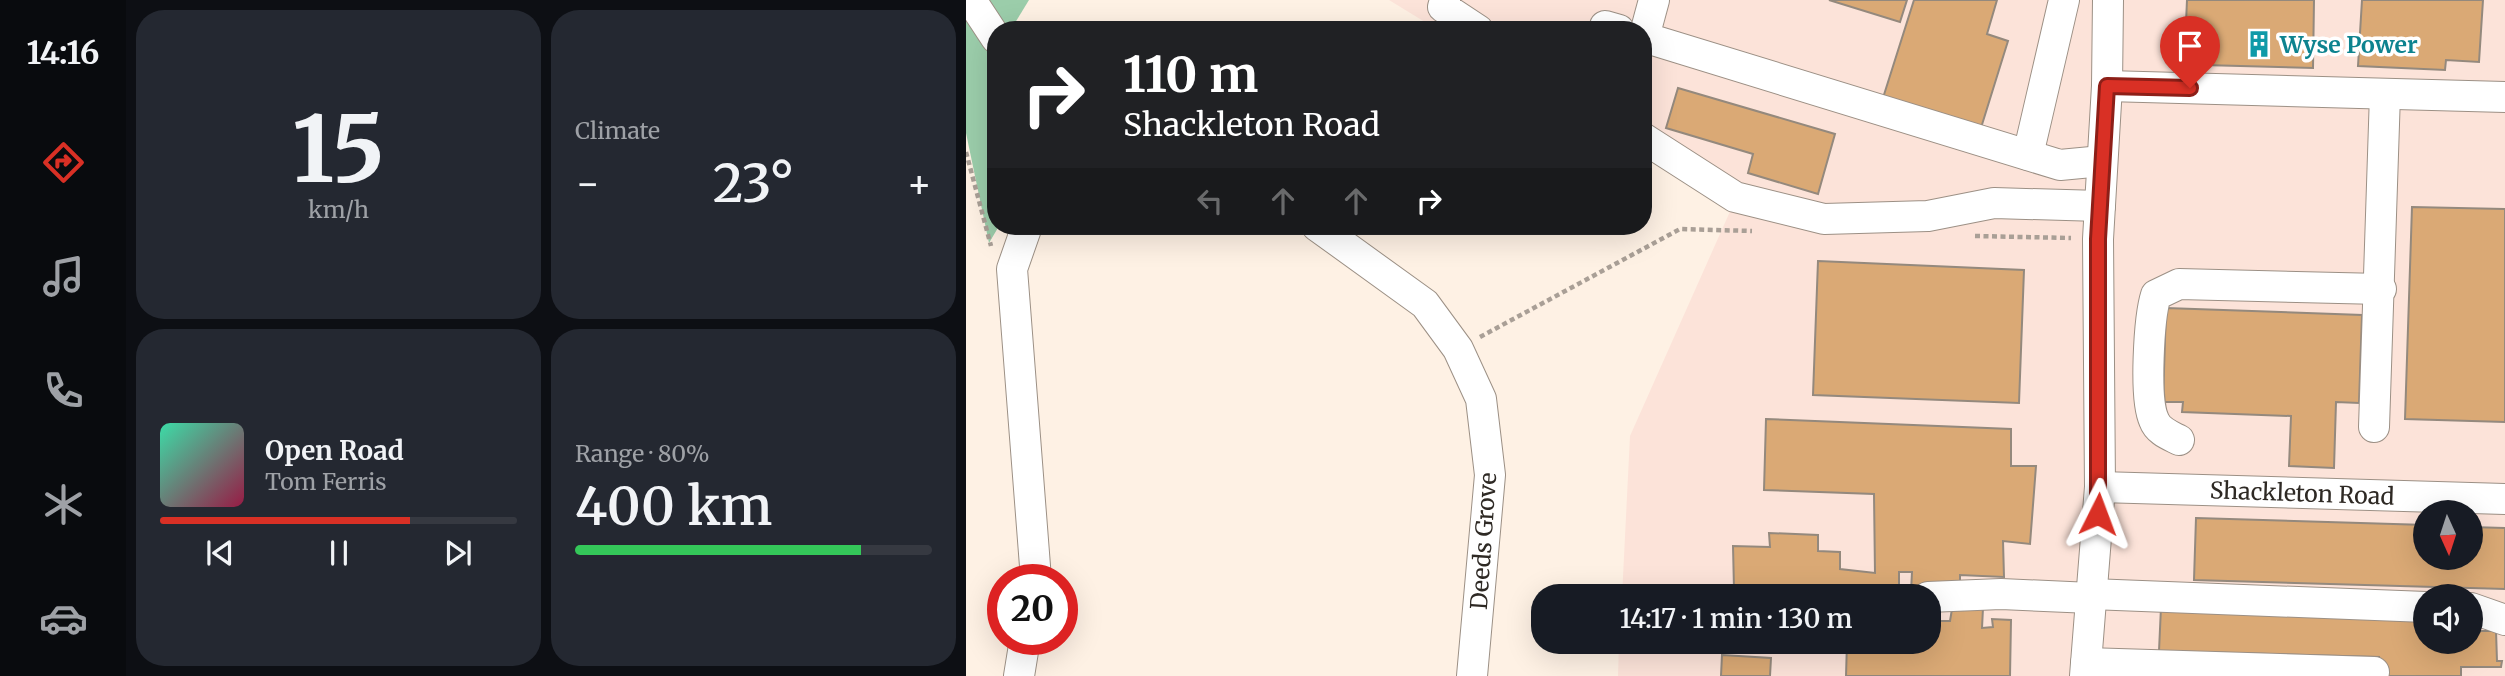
<!DOCTYPE html>
<meta charset="utf-8">
<style>
:root{--surface:#171b24;--page:#242831;--text:#f1f3f6;--muted:#9ea1a6;--line:#363941;--accent:#d93025}
body{margin:0;font-family:Merriweather,serif;background:var(--page);color:var(--text);height:100vh;display:flex;flex-direction:column;font-size:26px;white-space:nowrap}
*{box-sizing:border-box;margin:0}
p{font-size:23px;color:var(--muted)}
.icon{flex:none;width:38px;height:38px;fill:none;stroke:currentColor;stroke-width:2;stroke-linecap:round;stroke-linejoin:round}
.map{position:relative;flex:1;overflow:hidden}
.sheet{display:flex;flex-direction:column;gap:10px;padding:10px;background:#0d0f14;width:840px}
.sheet>*{flex:none}
.guide{position:absolute;left:21px;top:21px;width:665px;height:214px;border-radius:28px;box-shadow:0 7px 28px #0002;background:#202124;color:#fff;overflow:hidden}
.needle{width:46px;rotate:177deg}
.controls{position:absolute;left:1447px;top:500px;display:grid;gap:14px}
.controls a{display:grid;place-items:center;width:70px;height:70px;border-radius:50%;background:var(--surface);box-shadow:0 7px 28px #0002;font-size:35px}
.speed{position:absolute;left:21px;top:564px;display:flex;gap:14px;font-size:35px;font-weight:700;text-align:center}
.speed>*{display:grid;place-content:center;width:91px;height:91px;border-radius:50%;background:var(--surface);box-shadow:0 7px 28px #0002;line-height:1}
.speed .limit{border:10px solid #d22;background:#fff;color:#111}
.pin{position:absolute;display:grid;place-items:center;width:60px;height:60px;color:#fff;margin:-72px -30px;border-radius:50% 50% 50% 0;rotate:-45deg;box-shadow:0 0 7px #0007}
.pin .icon{rotate:45deg}
.me{position:absolute;width:77px;margin:-38px;rotate:3deg;stroke-linejoin:round;filter:drop-shadow(0 0 5px #0008)}
.turn{display:flex;align-items:center;gap:24px;height:147px;padding:0 21px;font-size:32px}
.turn .icon{width:91px;height:91px;stroke-width:2.5}
.turn b{display:block;font-size:49px;line-height:60px}
.lanes{display:flex;align-items:center;height:66px;padding:0 21px;background:#0003;justify-content:center;gap:35px;direction:ltr}
.lanes .off{opacity:.35}
.big{font-size:52px;font-weight:600;line-height:1.1}
.sheet .tile{flex:1;display:flex;flex-direction:column;justify-content:center;gap:10px;min-width:0;padding:0 24px;border-radius:28px;background:var(--page)}
.sheet .dial{align-items:center;gap:0}
.dial b{font-size:91px;line-height:1}
.song{display:flex;align-items:center;gap:21px}
.cover{width:84px;height:84px;border-radius:10px;background:linear-gradient(135deg,hsl(160 70% 55%),hsl(340 70% 35%))}
.played{height:7px;border-radius:4px;background:linear-gradient(90deg,var(--accent) 70%,var(--line) 70%)}
.keys{display:flex;justify-content:space-around;direction:ltr}
.heat{display:flex;justify-content:space-between;align-items:center;font-size:38px;direction:ltr}
.charge{height:10px;border-radius:5px;background:linear-gradient(90deg,#34c759 80%,var(--line) 0)}
.sheet .tiles{flex:1;display:grid;gap:10px;grid-template-columns:repeat(2,1fr)}
.trip{position:absolute;left:565px;top:584px;width:410px;height:70px;border-radius:28px;background:var(--surface);box-shadow:0 7px 28px #0002;font-weight:600;line-height:70px;text-align:center}
main{display:flex;flex:1;min-height:0}
.dock{display:flex;flex-direction:column;width:126px;justify-content:space-around;align-items:center;background:#090b0e;color:var(--muted)}
.dock .icon{width:49px;height:49px}
.dock .current{color:var(--accent)}
.dock b{font-size:32px;color:var(--text)}
.map>svg:first-child{display:block}
</style>
<main>
<nav class="dock">
<b>14:16</b>
<svg class="icon current" aria-label="directions" viewBox="0 0 24 24"><path d="M12 3l9 9-9 9-9-9zM9 14v-3h6M13 9l2 2-2 2"/></svg>
<svg class="icon" aria-label="music" viewBox="0 0 24 24"><path d="M9 18V5l10-2v13"/><circle cx="6" cy="18" r="3"/><circle cx="16" cy="16" r="3"/></svg>
<svg class="icon" aria-label="phone" viewBox="0 0 24 24"><path d="M5 4h4l2 5-3 2q2 4 5 5l2-3 5 2v4C11 20 4 13 5 4z"/></svg>
<svg class="icon" aria-label="climate" viewBox="0 0 24 24"><path d="M12 3v18M4 7l16 10M4 17L20 7"/></svg>
<svg class="icon" aria-label="car" viewBox="0 0 24 24"><path d="M5 17H2v-5l4-1 3-4h7l3 4 3 1v5h-3M9 17h6M6 11h13"/><circle cx="7" cy="17" r="2"/><circle cx="17" cy="17" r="2"/></svg>
</nav>
<section class="sheet">
<div class="tiles">
<div class="tile dial"><b>15</b><p>km/h</p></div>
<div class="tile"><p>Climate</p>
<div class="heat"><a>−</a><b class="big">23°</b><a>+</a></div>
</div>
<div class="tile">
<div class="song"><i class="cover"></i><div><b>Open Road</b><p>Tom Ferris</p></div></div>
<div class="played"></div>
<div class="keys"><svg class="icon" aria-label="previous" viewBox="0 0 24 24"><path d="M18 5L8 12l10 7zM5 5v14"/></svg><svg class="icon" aria-label="pause" viewBox="0 0 24 24"><path d="M8 5v14M16 5v14"/></svg><svg class="icon" aria-label="next" viewBox="0 0 24 24"><path d="M6 5l10 7-10 7zM19 5v14"/></svg></div>
</div>
<div class="tile"><p>Range · 80%</p><b class="big">400 km</b><div class="charge"></div></div>
</div>
</section>
<div class="map">
<svg width="1539" height="676" viewBox="0 0 1539 676">
<rect width="100%" height="100%" fill="#fef1e4"/>
<path fill="#fce3d9" fill-rule="evenodd" d="M423,0H1539V676H652L653,642H962V597H656L664,436L766,207L677,154V30H472ZM1460,513H1505V558H1460ZM1460,597H1505V642H1460Z"/>
<g fill="#9bcdaa">
<polygon points="19,0 63,0 47,26 33,27"/>
<polygon points="0,13 30,62 30,226 33,226 23,243 0,133"/>
</g>
<g fill="#daa975" stroke="#94897d" stroke-width="2">
<polygon points="863,0 941,0 934,22"/>
<polygon points="948,0 1031,0 1021,34 1042,41 1014,131 916,101"/>
<polygon points="1221,0 1348,0 1347,68 1237,65 1239,24 1220,23"/>
<polygon points="1396,0 1517,0 1513,62 1480,60 1479,70 1392,66"/>
<polygon points="712,88 869,134 852,194 782,173 787,154 700,128"/>
<polygon points="1446,207 1539,209 1539,422 1439,419"/>
<polygon points="852,261 1058,270 1053,403 847,395"/>
<polygon points="1200,308 1396,315 1393,403 1370,402 1368,468 1323,466 1325,416 1216,412 1217,402 1197,402"/>
<polygon points="800,419 1045,429 1045,466 1070,466 1064,544 1037,541 1038,577 994,575 994,592 945,592 946,572 933,572 933,594 927,597 779,597 779,590 768,589 767,546 804,547 803,533 852,535 852,551 874,552 874,569 909,573 908,494 798,490"/>
<polygon points="1230,518 1460,525 1460,558 1505,558 1505,527 1539,528 1539,589 1228,580"/>
<polygon points="1195,607 1460,613 1460,642 1505,642 1505,631 1530,631 1531,661 1536,661 1535,667 1495,667 1495,676 1413,676 1413,657 1193,651"/>
<polygon points="1017,608 1016,628 1027,627 1026,619 1045,620 1044,676 880,676 881,642 962,642 962,621 984,621 986,609"/>
<polygon points="756,655 805,658 804,676 755,676"/>
</g>
<g fill="none" stroke-linecap="round" stroke-linejoin="round">
<defs>
<g id="minor">
<polyline points="5,0 30,38"/>
<polyline points="479,0 477,7 512,30"/>
<polyline points="639,26 653,30"/>
<polyline points="677,37 1094,165 1136,161"/>
<polyline points="678,37 688,0"/>
<polyline points="1141,86 1539,97"/>
<polyline points="677,138 769,197 858,219 962,216 1028,203 1134,206"/>
<polyline points="1062,155 1098,0"/>
<polyline points="61,226 46,269 70,579"/>
<polyline points="351,226 459,304 492,349 515,399 524,475 506,676"/>
<polyline points="1408,427 1419,94"/>
<path d="M1213,440C1203,435 1192,431 1188,420C1178,399 1183,317 1190,295L1213,284L1415,289"/>
<polyline points="1134,487 1539,499"/>
<polyline points="1125,594 1460,607"/>
<polyline points="962,597 1035,594 1125,598"/>
<polyline points="1505,608 1539,620"/>
<polyline points="1120,663 1408,672"/>
<polyline points="53,676 59,639"/>
<polyline points="1119,676 1134,487 1132,239 1141,86 1142,0"/>
</g>
</defs>
<use href="#minor" stroke="#9c9085" stroke-width="32"/>
<g stroke="#a99f96" stroke-width="4.5" stroke-dasharray="5 3.5" stroke-linecap="butt">
<polyline points="0,152 25,246"/>
<polyline points="1009,236 1105,238"/>
<polyline points="514,337 714,229 786,231"/>
</g>
<use href="#minor" stroke="#fff" stroke-width="30"/>
</g>
<g fill="none" stroke-linecap="round" stroke-linejoin="round">
<defs>
<polyline id="route" points="1132,514 1132,239 1141,86 1224,88"/>
</defs>
<use href="#route" stroke="#8d1f18" stroke-width="18"/>
<use href="#route" stroke="#d93025" stroke-width="12"/>
</g>
<defs>
<symbol id="building-bare" viewBox="-9 -9 18 18"><path d="M-4-6H4V6H1V3H-1V6H-4ZM-2.5-4.3h1.7v1.8h-1.7ZM.8-4.3h1.7v1.8H.8ZM-2.5-1h1.7V.8h-1.7ZM.8-1h1.7V.8H.8Z" fill="#0f9aa8" stroke="#fff" stroke-width="2.5" paint-order="stroke"/></symbol>
</defs>
<g fill-rule="evenodd">
<use href="#building-bare" x="1274" y="25" width="38" height="38"/>
</g>
<g text-anchor="middle" dominant-baseline="central" stroke-width="7" stroke-linejoin="round" paint-order="stroke">
<g font-size="23" font-weight="bold" fill="#0d838f" stroke="#fff" text-anchor="start">
<text x="1314" y="44">Wyse Power</text>
</g>
<g font-size="23" fill="#2e2924" stroke="#fff">
<text transform="translate(1336 493) rotate(2)">Shackleton Road</text>
<text transform="translate(517 541) rotate(-86)">Deeds Grove</text>
</g>
</g>
</svg>
<div class="controls">
<a><svg class="needle" viewBox="-14 -14 28 28"><path d="M0-13l5 13h-10z" fill="#e53935"/><path d="M0 13l5-13h-10z" fill="#9ea1a6"/></svg></a>
<a><svg class="icon" aria-label="sound" viewBox="0 0 24 24"><path d="M4 9h4l5-4v14l-5-4H4zM17 9q2 3 0 6"/></svg></a>
</div>
<div class="speed"><div class="limit">20</div></div>
<div class="pin" style="left:1224px;top:88px;background:#d93025"><svg class="icon" aria-label="arrive" viewBox="0 0 24 24"><path d="M6 21V4h12l-3 4 3 4H6"/></svg></div>
<svg class="me" style="left:1132px;top:514px" viewBox="-20 -20 40 40"><path d="M0-17L14 15 0 8-14 15z" fill="#d93025" stroke="#fff" stroke-width="4"/></svg>
<div class="trip">14:17 · 1 min · 130 m</div>
<div class="guide">
<div class="turn"><svg class="icon" aria-label="right" viewBox="0 0 24 24"><path d="M7 20v-9h11M14 6l5 5-5 5"/></svg><div><b>110 m</b>Shackleton Road</div></div>
<div class="lanes"><svg class="icon off" aria-label="left" viewBox="0 0 24 24"><path d="M17 20v-9H6M10 6l-5 5 5 5"/></svg><svg class="icon off" aria-label="ahead" viewBox="0 0 24 24"><path d="M12 20V5M6 11l6-6 6 6"/></svg><svg class="icon off" aria-label="ahead" viewBox="0 0 24 24"><path d="M12 20V5M6 11l6-6 6 6"/></svg><svg class="icon" aria-label="right" viewBox="0 0 24 24"><path d="M7 20v-9h11M14 6l5 5-5 5"/></svg></div>
</div>
</div>
</main>
